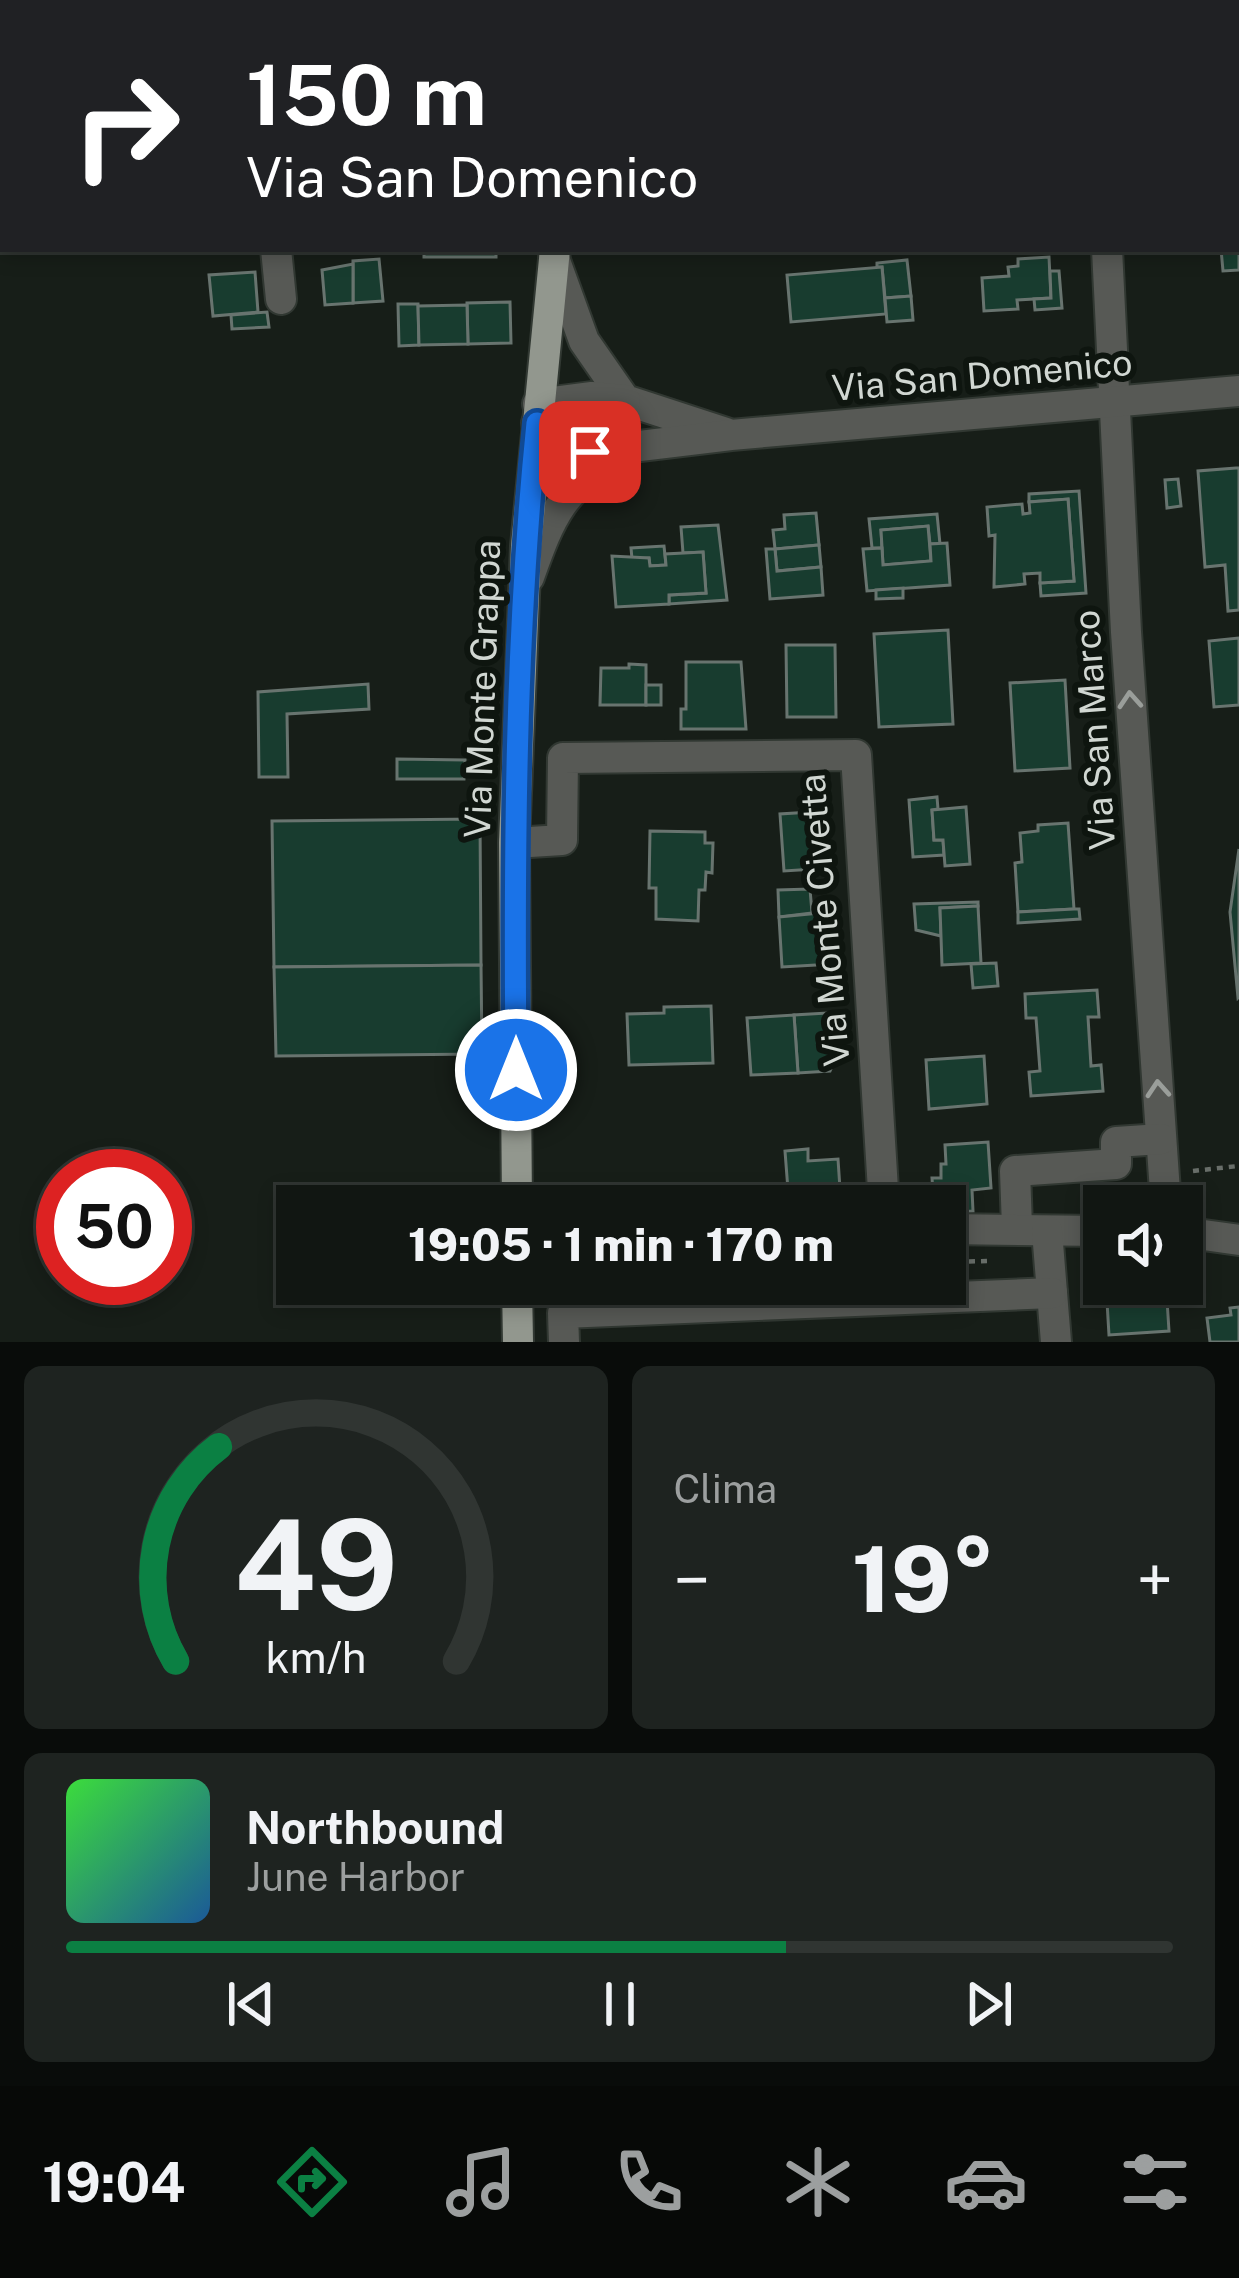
<!DOCTYPE html>
<html lang="it">
<meta charset="utf-8">
<style>
:root{--surface:#111612;--page:#1e2320;--text:#f1f3f6;--muted:#9c9f9f;--line:#303532;--accent:#0b8043}
body{margin:0;font-family:"Public Sans",sans-serif;background:var(--page);color:var(--text);height:100vh;display:flex;flex-direction:column;font-size:45px;white-space:nowrap}
*{box-sizing:border-box;margin:0}
p{font-size:39px;color:var(--muted)}
.icon{flex:none;width:66px;height:66px;fill:none;stroke:currentColor;stroke-width:2;stroke-linecap:round;stroke-linejoin:round}
.map{position:relative;height:1342px;overflow:hidden}
.drawer{display:flex;flex-direction:column;gap:24px;padding:24px;background:#090c0a;flex:1}
.drawer>*{flex:none}
.guide{position:absolute;left:0px;top:0px;width:1239px;height:252px;box-shadow:0 6px 18px #0003,0 0 0 3px var(--line);background:#202124;color:#fff;overflow:hidden}
.controls{position:absolute;left:1083px;top:1185px;display:grid;gap:24px}
.controls a{display:grid;place-items:center;width:120px;height:120px;border-radius:0px;background:var(--surface);box-shadow:0 6px 18px #0003,0 0 0 3px var(--line);font-size:60px}
.speed{position:absolute;left:36px;top:1149px;display:flex;gap:24px;font-size:60px;font-weight:700;text-align:center}
.speed>*{display:grid;place-content:center;width:156px;height:156px;border-radius:50%;background:var(--surface);box-shadow:0 6px 18px #0003,0 0 0 3px var(--line);line-height:1}
.speed .limit{border:18px solid #d22;background:#fff;color:#111}
.pin{position:absolute;display:grid;place-items:center;width:102px;height:102px;color:#fff;margin:-51px;border-radius:24px;box-shadow:0 6px 18px #0006}
.me{position:absolute;width:132px;margin:-66px;rotate:0deg;stroke-linejoin:round;filter:drop-shadow(0 0 9px #0008)}
.turn{display:flex;align-items:center;gap:42px;height:252px;padding:0 48px;font-size:54px}
.turn .icon{width:156px;height:156px;stroke-width:2.5}
.turn b{display:block;font-size:84px;line-height:102px}
.big{font-size:90px;font-weight:800;line-height:1.1}
.drawer .widget{flex:1;display:flex;flex-direction:column;justify-content:center;gap:18px;min-width:0;padding:0 42px;border-radius:18px;background:var(--page)}
.drawer .dial{align-items:center;gap:0}
.dial svg{height:312px;overflow:visible;fill:none;stroke:var(--line);stroke-width:7;stroke-linecap:round;text-anchor:middle}
.dial text{fill:var(--text);stroke:none}
.song{display:flex;align-items:center;gap:36px}
.cover{width:144px;height:144px;border-radius:18px;background:linear-gradient(135deg,hsl(120 70% 55%),hsl(210 70% 35%))}
.played{height:12px;border-radius:6px;background:linear-gradient(90deg,var(--accent) 65%,var(--line) 65%)}
.keys{display:flex;justify-content:space-around;direction:ltr}
.heat{display:flex;justify-content:space-between;align-items:center;font-size:66px;direction:ltr}
.drawer .tiles{flex:1;display:grid;gap:24px;grid-template-columns:1fr 1fr}
.widget:last-child{grid-column:span 2}
.trip{position:absolute;left:276px;top:1185px;width:690px;height:120px;border-radius:0px;background:var(--surface);box-shadow:0 6px 18px #0003,0 0 0 3px var(--line);font-weight:800;line-height:120px;text-align:center}
.menu{display:flex;height:192px;justify-content:space-around;align-items:center;background:#070907;color:var(--muted)}
.menu .icon{width:84px;height:84px}
.menu .selected{color:var(--accent)}
.menu b{font-size:54px;color:var(--text)}
.map>svg:first-child{display:block}
</style>
<div class="map">
<svg width="1239" height="1342" viewBox="0 0 1239 1342">
<rect width="100%" height="100%" fill="#171e18"/>
<g fill="#183c2f" stroke="#68746f" stroke-width="3">
<polygon points="1236,20 1239,20 1236,137"/>
<polygon points="1239,187 1239,270 1223,271 1221,249 1236,249"/>
<rect x="424" y="249" width="72" height="8"/>
<polygon points="1049,257 1051,298 1017,300 1018,309 984,311 982,278 1009,276 1008,267 1018,266 1018,259"/>
<polygon points="379,259 383,301 353,303 353,261"/>
<polygon points="907,260 911,296 885,298 882,267 877,267 877,263"/>
<polygon points="353,264 353,303 325,305 322,270"/>
<polygon points="882,267 886,314 791,322 787,275"/>
<polygon points="1050,271 1059,271 1062,308 1035,310 1034,299 1051,298"/>
<polygon points="255,272 258,312 213,316 209,275"/>
<polygon points="911,296 913,320 887,322 885,298"/>
<polygon points="510,302 511,343 468,344 467,303"/>
<polygon points="398,304 418,304 419,345 399,346"/>
<polygon points="467,305 468,344 419,345 418,306"/>
<polygon points="267,312 269,327 232,329 231,315"/>
<polygon points="1236,468 1239,468 1239,610 1228,611 1225,565 1205,567 1198,471"/>
<polygon points="1178,479 1181,506 1167,508 1165,480"/>
<polygon points="1079,491 1086,593 1041,596 1040,583 1074,581 1068,499 1029,502 1029,494"/>
<polygon points="1068,499 1074,581 1040,583 1040,573 1024,574 1025,584 994,587 995,535 989,536 987,507 1022,504 1023,514 1030,513 1029,502"/>
<polygon points="816,513 819,545 775,549 773,530 785,529 784,515"/>
<polygon points="937,514 940,544 930,544 928,526 881,530 882,548 872,548 869,519"/>
<polygon points="718,525 727,600 669,604 669,595 706,593 703,552 683,553 681,527"/>
<polygon points="928,526 931,561 883,565 881,530"/>
<polygon points="947,543 950,585 867,591 863,549 882,548 883,565 931,561 930,544"/>
<polygon points="819,545 821,567 777,571 775,549"/>
<polygon points="664,546 666,565 650,566 649,558 632,559 631,548"/>
<polygon points="766,549 775,549 777,571 821,567 823,595 770,599"/>
<polygon points="703,552 706,593 669,595 669,604 616,607 612,556 649,558 650,566 666,565 665,554"/>
<polygon points="903,588 903,598 876,599 876,590"/>
<polygon points="948,630 953,724 879,727 874,634"/>
<polygon points="1239,638 1239,705 1214,707 1209,641"/>
<polygon points="786,645 835,645 836,717 787,717"/>
<polygon points="686,662 741,662 746,729 681,729 681,709 686,709"/>
<polygon points="629,664 646,665 646,705 600,705 601,668 629,668"/>
<polygon points="1065,680 1070,768 1015,771 1010,683"/>
<polygon points="368,684 369,709 287,714 288,777 259,777 258,692"/>
<rect x="646" y="685" width="15" height="20"/>
<polygon points="397,759 465,760 464,779 397,779"/>
<polygon points="937,797 938,809 932,810 934,840 943,840 944,855 913,857 909,800"/>
<polygon points="966,807 970,864 945,866 943,840 934,840 932,810"/>
<polygon points="827,811 830,868 784,871 780,814"/>
<polygon points="480,819 481,965 274,967 272,821"/>
<polygon points="1068,823 1074,909 1018,912 1015,863 1022,862 1020,833 1038,831 1038,825"/>
<polygon points="650,831 705,832 705,843 713,843 712,873 706,872 705,890 699,890 698,921 656,919 656,888 649,888"/>
<polygon points="1239,849 1239,997 1238,998 1230,912"/>
<polygon points="810,889 812,913 779,917 778,890"/>
<polygon points="978,902 978,906 940,908 941,936 916,930 914,904"/>
<polygon points="978,906 981,963 942,965 940,908"/>
<polygon points="1074,909 1079,909 1080,919 1018,923 1018,912"/>
<polygon points="830,912 833,964 782,967 779,917"/>
<polygon points="996,963 998,986 973,988 971,964"/>
<polygon points="481,965 482,1054 276,1056 274,967"/>
<polygon points="1097,990 1099,1017 1088,1017 1091,1066 1101,1065 1103,1091 1031,1096 1029,1072 1040,1071 1036,1018 1026,1018 1025,994"/>
<polygon points="711,1006 713,1063 629,1065 627,1014 664,1013 664,1007"/>
<polygon points="827,1013 833,1064 830,1071 798,1073 794,1015"/>
<polygon points="794,1015 798,1073 751,1075 747,1018"/>
<polygon points="984,1056 987,1104 929,1109 926,1060"/>
<polygon points="988,1142 991,1188 972,1190 973,1211 945,1213 945,1206 934,1206 932,1178 941,1178 941,1164 946,1164 945,1145"/>
<polygon points="808,1149 808,1161 838,1159 840,1189 829,1190 830,1200 789,1203 785,1151"/>
<polygon points="288,1228 297,1229 297,1270 285,1269"/>
<polygon points="395,1284 461,1284 460,1295 394,1289"/>
<polygon points="1166,1284 1169,1331 1109,1335 1106,1285"/>
<polygon points="1239,1307 1239,1342 1210,1342 1207,1318 1231,1315 1230,1308"/>
</g>
<g fill="none" stroke-linecap="round" stroke-linejoin="round">
<defs>
<g id="minor">
<polyline points="1092,0 1092,3"/>
<polyline points="276,249 281,299"/>
<polyline points="1107,249 1126,632 1166,1206"/>
<polyline points="554,258 584,341 625,400 726,433"/>
<polyline points="538,404 592,397 625,400"/>
<path d="M537,423C552,443 564,451 590,452L731,435L1239,391"/>
<path d="M529,577C551,515 563,486 623,454"/>
<polyline points="514,843 562,840 563,758 856,755 884,1206"/>
<polyline points="1017,1227 1015,1171 1116,1164 1116,1142 1161,1139"/>
<polyline points="945,1229 1104,1231"/>
<polyline points="1047,1231 1056,1342"/>
<polyline points="1182,1232 1239,1240"/>
<polyline points="564,1342 563,1313 1052,1293"/>
</g>
<g id="major">
<polyline points="580,3 580,0"/>
<polyline points="517,1206 514,843 526,546 555,249"/>
<polyline points="517,1284 518,1342"/>
</g>
</defs>
<use href="#minor" stroke="#313832" stroke-width="34"/>
<use href="#major" stroke="#313832" stroke-width="34"/>
<g stroke="#686e69" stroke-width="4.5" stroke-dasharray="6 6" stroke-linecap="butt">
<polyline points="1193,1171 1238,1166"/>
<polyline points="945,1262 987,1261"/>
</g>
<use href="#minor" stroke="#575955" stroke-width="30"/>
<use href="#major" stroke="#92978e" stroke-width="30"/>
</g>
<defs><path id="oneway-chevron" d="M-2-3.5L2.5 0L-2 3.5" fill="none" stroke-width="1.6" stroke-linecap="round" stroke-linejoin="round" transform="scale(3)"/></defs>
<g stroke="#9a9e9a">
<use href="#oneway-chevron" transform="translate(1130 700) rotate(-94)"/>
<use href="#oneway-chevron" transform="translate(1158 1089) rotate(-94)"/>
</g>
<g fill="none" stroke-linecap="round" stroke-linejoin="round">
<defs>
<path id="route" d="M516,1070C514,854 515,638 537,423C552,443 564,450 590,452"/>
</defs>
<use href="#route" stroke="#114b97" stroke-width="30"/>
<use href="#route" stroke="#1a73e8" stroke-width="21"/>
</g>
<g text-anchor="middle" dominant-baseline="central" stroke-width="12" stroke-linejoin="round" paint-order="stroke">
<g font-size="36" fill="#d1d7d2" stroke="#0e150f">
<text transform="translate(982 375) rotate(-5)">Via San Domenico</text>
<text transform="translate(482 689) rotate(-88)">Via Monte Grappa</text>
<text transform="translate(1094 730) rotate(-94)">Via San Marco</text>
<text transform="translate(824 920) rotate(-95)">Via Monte Civetta</text>
</g>
</g>
</svg>
<div class="controls">
<a><svg class="icon" aria-label="sound" viewBox="0 0 24 24"><path d="M4 9h4l5-4v14l-5-4H4zM17 9q2 3 0 6"/></svg></a>
</div>
<div class="speed"><div class="limit">50</div></div>
<div class="pin" style="left:590px;top:452px;background:#d93025"><svg class="icon" aria-label="arrive" viewBox="0 0 24 24"><path d="M6 21V4h12l-3 4 3 4H6"/></svg></div>
<svg class="me" style="left:516px;top:1070px" viewBox="-20 -20 40 40"><circle r="17" fill="#1a73e8" stroke="#fff" stroke-width="3"/><path d="M0-11L8 9 0 5-8 9z" fill="#fff"/></svg>
<div class="trip">19:05 · 1 min · 170 m</div>
<div class="guide">
<div class="turn"><svg class="icon" aria-label="right" viewBox="0 0 24 24"><path d="M7 20v-9h11M14 6l5 5-5 5"/></svg><div><b>150 m</b>Via San Domenico</div></div>
</div>
</div>
<section class="drawer">
<div class="tiles">
<div class="widget dial"><svg viewBox="0 0 100 80">
<path d="M14 69A42 42 0 1 1 86 69"/>
<path d="M14 69A42 42 0 0 1 25 14" stroke="#0b8043"/>
<text x="50" y="56" font-size="32" font-weight="700">49</text>
<text x="50" y="72" font-size="11">km/h</text>
</svg></div>
<div class="widget"><p>Clima</p>
<div class="heat"><a>−</a><b class="big">19°</b><a>+</a></div>
</div>
<div class="widget">
<div class="song"><i class="cover"></i><div><b>Northbound</b><p>June Harbor</p></div></div>
<div class="played"></div>
<div class="keys"><svg class="icon" aria-label="previous" viewBox="0 0 24 24"><path d="M18 5L8 12l10 7zM5 5v14"/></svg><svg class="icon" aria-label="pause" viewBox="0 0 24 24"><path d="M8 5v14M16 5v14"/></svg><svg class="icon" aria-label="next" viewBox="0 0 24 24"><path d="M6 5l10 7-10 7zM19 5v14"/></svg></div>
</div>
</div>
</section>
<nav class="menu">
<b>19:04</b>
<svg class="icon selected" aria-label="directions" viewBox="0 0 24 24"><path d="M12 3l9 9-9 9-9-9zM9 14v-3h6M13 9l2 2-2 2"/></svg>
<svg class="icon" aria-label="music" viewBox="0 0 24 24"><path d="M9 18V5l10-2v13"/><circle cx="6" cy="18" r="3"/><circle cx="16" cy="16" r="3"/></svg>
<svg class="icon" aria-label="phone" viewBox="0 0 24 24"><path d="M5 4h4l2 5-3 2q2 4 5 5l2-3 5 2v4C11 20 4 13 5 4z"/></svg>
<svg class="icon" aria-label="climate" viewBox="0 0 24 24"><path d="M12 3v18M4 7l16 10M4 17L20 7"/></svg>
<svg class="icon" aria-label="car" viewBox="0 0 24 24"><path d="M5 17H2v-5l4-1 3-4h7l3 4 3 1v5h-3M9 17h6M6 11h13"/><circle cx="7" cy="17" r="2"/><circle cx="17" cy="17" r="2"/></svg>
<svg class="icon" aria-label="filters" viewBox="0 0 24 24"><path d="M4 7h16M4 17h16"/><circle cx="9" cy="7" r="2"/><circle cx="15" cy="17" r="2"/></svg>
</nav>
